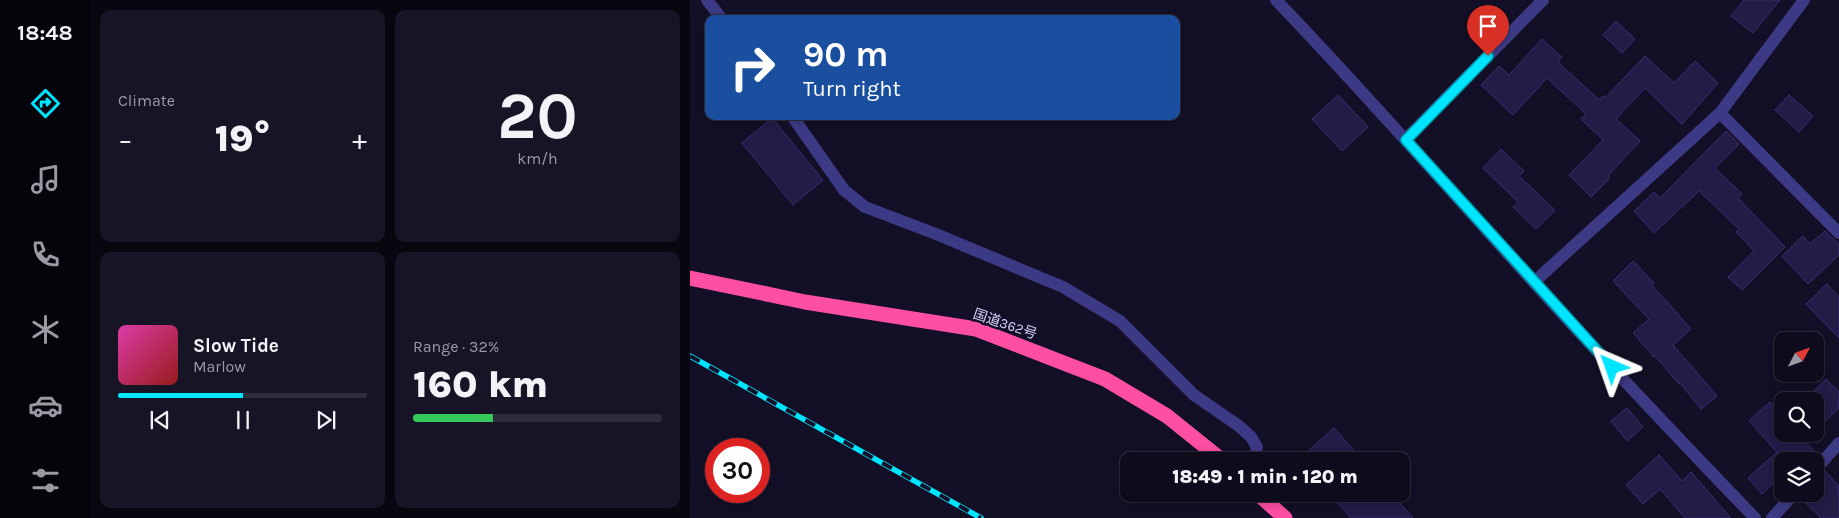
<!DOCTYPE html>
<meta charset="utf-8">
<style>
:root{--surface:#0e0b1c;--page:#171425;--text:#f1f3f6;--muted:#9b9ba3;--line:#2e2b3b;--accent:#00e5ff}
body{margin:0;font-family:Karla,"Noto Sans JP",sans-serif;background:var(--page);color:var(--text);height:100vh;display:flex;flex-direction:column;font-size:19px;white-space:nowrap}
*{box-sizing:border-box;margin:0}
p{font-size:16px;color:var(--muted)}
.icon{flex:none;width:28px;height:28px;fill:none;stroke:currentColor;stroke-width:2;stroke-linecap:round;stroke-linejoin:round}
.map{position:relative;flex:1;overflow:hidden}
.sheet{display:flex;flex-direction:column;gap:10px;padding:10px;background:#08060f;width:600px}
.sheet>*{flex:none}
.top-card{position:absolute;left:15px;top:15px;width:475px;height:105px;border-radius:10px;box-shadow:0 2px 12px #0003,0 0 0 1px var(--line);background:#1a4fa0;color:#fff;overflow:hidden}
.needle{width:32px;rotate:49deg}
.tools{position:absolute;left:1084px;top:332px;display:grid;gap:10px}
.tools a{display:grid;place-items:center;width:50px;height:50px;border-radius:10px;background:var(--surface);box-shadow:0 2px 12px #0003,0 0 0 1px var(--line);font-size:25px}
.speed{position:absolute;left:15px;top:438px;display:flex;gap:10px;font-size:25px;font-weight:700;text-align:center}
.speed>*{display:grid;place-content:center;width:65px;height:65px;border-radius:50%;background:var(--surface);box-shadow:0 2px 12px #0003,0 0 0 1px var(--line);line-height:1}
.speed .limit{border:8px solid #d22;background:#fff;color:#111}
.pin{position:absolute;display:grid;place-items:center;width:42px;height:42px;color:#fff;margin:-51px -21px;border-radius:50% 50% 50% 0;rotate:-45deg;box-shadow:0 0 5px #0007}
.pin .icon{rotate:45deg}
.me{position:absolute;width:55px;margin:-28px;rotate:317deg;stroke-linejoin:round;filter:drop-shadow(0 0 4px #0008)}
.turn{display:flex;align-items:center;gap:18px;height:105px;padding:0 15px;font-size:22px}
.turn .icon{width:65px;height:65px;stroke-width:2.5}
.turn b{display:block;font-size:35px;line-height:42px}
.big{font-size:38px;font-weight:800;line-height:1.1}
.sheet .card{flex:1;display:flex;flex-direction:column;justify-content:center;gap:8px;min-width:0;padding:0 18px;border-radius:10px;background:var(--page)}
.sheet .dial{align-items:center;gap:0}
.dial b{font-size:65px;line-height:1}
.song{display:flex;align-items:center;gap:15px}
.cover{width:60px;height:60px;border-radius:8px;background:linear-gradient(135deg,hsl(320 70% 55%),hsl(0 70% 35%))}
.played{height:5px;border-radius:2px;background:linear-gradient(90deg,var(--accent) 50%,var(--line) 50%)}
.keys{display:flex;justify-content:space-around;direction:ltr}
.heat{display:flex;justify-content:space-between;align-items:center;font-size:28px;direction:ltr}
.charge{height:8px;border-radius:4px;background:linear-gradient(90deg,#34c759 32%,var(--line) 0)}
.sheet .tiles{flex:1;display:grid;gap:10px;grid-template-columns:repeat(2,1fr)}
.trip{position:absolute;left:430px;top:452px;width:290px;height:50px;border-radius:10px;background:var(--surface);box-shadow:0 2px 12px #0003,0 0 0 1px var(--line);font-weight:800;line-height:50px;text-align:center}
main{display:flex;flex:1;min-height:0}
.tabs{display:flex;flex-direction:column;width:90px;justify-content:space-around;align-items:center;background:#06040b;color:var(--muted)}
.tabs .icon{width:35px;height:35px}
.tabs .current{color:var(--accent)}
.tabs b{font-size:22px;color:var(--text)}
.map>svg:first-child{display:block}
</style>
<main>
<nav class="tabs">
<b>18:48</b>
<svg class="icon current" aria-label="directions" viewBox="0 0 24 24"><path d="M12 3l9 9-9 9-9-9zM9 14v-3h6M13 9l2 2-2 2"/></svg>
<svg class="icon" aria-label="music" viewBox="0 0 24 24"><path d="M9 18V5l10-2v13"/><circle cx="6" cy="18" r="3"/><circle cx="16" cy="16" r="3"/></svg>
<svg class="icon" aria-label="phone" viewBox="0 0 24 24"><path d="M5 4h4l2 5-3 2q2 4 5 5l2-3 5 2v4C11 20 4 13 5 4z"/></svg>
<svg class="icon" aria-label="climate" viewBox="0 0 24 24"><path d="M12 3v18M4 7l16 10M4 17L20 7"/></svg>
<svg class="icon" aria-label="car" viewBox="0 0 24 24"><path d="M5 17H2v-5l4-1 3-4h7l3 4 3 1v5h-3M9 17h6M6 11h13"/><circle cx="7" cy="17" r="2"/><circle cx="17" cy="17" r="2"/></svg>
<svg class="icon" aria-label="filters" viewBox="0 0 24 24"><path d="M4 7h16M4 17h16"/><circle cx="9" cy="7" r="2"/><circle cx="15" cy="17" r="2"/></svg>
</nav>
<section class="sheet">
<div class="tiles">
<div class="card"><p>Climate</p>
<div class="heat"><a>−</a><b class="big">19°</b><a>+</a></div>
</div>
<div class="card dial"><b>20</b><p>km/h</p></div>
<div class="card">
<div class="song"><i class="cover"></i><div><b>Slow Tide</b><p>Marlow</p></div></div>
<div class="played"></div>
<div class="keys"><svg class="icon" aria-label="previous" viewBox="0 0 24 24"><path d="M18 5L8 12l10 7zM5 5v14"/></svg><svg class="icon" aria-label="pause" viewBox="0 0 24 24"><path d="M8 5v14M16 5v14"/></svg><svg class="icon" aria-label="next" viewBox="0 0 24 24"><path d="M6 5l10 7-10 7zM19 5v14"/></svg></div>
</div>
<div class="card"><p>Range · 32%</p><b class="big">160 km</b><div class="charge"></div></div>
</div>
</section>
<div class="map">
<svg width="1149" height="518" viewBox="0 0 1149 518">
<rect width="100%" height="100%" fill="#130f26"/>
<g fill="#241b47" stroke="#3b2d73">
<polygon points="1054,0 1090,0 1063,33 1041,16"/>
<polygon points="926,21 945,39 932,53 913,35"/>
<polygon points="852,39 872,57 868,62 909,100 913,96 915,98 955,56 984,83 1005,61 1028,83 992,124 955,88 926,119 950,141 918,176 920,178 901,197 879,175 913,140 891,119 896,114 857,78 823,115 791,85 809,66 819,75"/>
<polygon points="648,95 678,127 652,151 622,119"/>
<polygon points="1099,95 1123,116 1109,132 1085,110"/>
<polygon points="82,118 133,180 103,205 52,143"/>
<polygon points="1036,131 1049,144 1025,168 1052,194 1048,198 1095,247 1052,290 1038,277 1064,251 1046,232 1049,229 1009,191 964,233 944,211 964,192 970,198"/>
<polygon points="811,149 834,171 829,176 865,210 846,229 823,207 828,202 793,168"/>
<polygon points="1135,231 1149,244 1149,255 1118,284 1092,256 1113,236 1120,244"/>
<polygon points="943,261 964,283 962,285 1001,329 983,345 1027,396 1011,409 990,383 989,384 965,356 964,357 943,333 959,319 923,281"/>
<polygon points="1137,284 1149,297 1149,338 1116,304"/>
<polygon points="1136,379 1149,392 1149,408 1125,431 1125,401 1113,401"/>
<polygon points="1080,402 1092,416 1092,434 1122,434 1114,440 1127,454 1122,458 1124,459 1122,461 1092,461 1092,478 1091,476 1072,494 1058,478 1087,452 1059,421"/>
<polygon points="937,408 953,427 937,441 921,421"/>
<polygon points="644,428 673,461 611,461 609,459"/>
<polygon points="969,455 992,481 1001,472 1041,518 995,518 970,489 953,504 936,485"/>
<polygon points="1135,471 1149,486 1149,518 1131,518 1111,498 1112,494 1125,494 1125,478 1131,476"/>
<polygon points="640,494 702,494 723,518 661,518"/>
</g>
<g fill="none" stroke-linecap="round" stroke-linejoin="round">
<g stroke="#3d3a85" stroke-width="12">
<polyline points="17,0 32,19"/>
<path d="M586,0C666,83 742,170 820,256C900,345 982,432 1065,518"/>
<polyline points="1030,113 1149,233"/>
<polyline points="102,116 154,190 175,207 246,234 373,287 430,321 504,395 549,426 561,437 567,447 564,461"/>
<polyline points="716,139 853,0"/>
<polyline points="844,282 1030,113 1114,0"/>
<polyline points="1125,470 1149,443"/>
<polyline points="1082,518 1104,494"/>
</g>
<g stroke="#ff4fa3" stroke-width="15">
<polyline points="0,278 115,302 286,329 415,379 477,416 533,461"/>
<polyline points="568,494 595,518"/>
</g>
<defs>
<polyline id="rail" points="0,356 291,518"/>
</defs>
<use href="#rail" stroke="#00e5ff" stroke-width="5.5"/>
<use href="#rail" stroke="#130f26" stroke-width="4" stroke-dasharray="11" stroke-linecap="butt"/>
</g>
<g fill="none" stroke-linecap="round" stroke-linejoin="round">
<defs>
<polyline id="route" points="798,56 716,140 922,367"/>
</defs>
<use href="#route" stroke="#0095a6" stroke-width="12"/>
<use href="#route" stroke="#00e5ff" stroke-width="9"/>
</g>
<g text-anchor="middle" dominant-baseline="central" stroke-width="5" stroke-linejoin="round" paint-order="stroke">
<g font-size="14" fill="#d9d4ff" stroke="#130f26">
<text transform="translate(315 324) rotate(19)">国道362号</text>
</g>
</g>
</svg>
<div class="tools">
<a><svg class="needle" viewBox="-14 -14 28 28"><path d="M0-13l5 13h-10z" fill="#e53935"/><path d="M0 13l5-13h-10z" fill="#9b9ba3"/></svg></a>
<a><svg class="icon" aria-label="search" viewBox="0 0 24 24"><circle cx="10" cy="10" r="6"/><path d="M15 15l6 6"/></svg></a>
<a><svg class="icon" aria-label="layers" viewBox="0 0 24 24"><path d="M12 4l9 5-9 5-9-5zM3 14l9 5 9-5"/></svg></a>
</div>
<div class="speed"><div class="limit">30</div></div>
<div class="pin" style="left:798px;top:56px;background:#d93025"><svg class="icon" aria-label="arrive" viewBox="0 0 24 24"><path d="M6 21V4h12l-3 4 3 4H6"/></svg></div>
<svg class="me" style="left:922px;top:367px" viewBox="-20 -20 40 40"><path d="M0-17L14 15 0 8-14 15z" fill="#00e5ff" stroke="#fff" stroke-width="4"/></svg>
<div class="trip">18:49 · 1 min · 120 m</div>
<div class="top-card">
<div class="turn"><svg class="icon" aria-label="right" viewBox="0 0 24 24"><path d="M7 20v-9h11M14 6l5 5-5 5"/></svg><div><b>90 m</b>Turn right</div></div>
</div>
</div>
</main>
